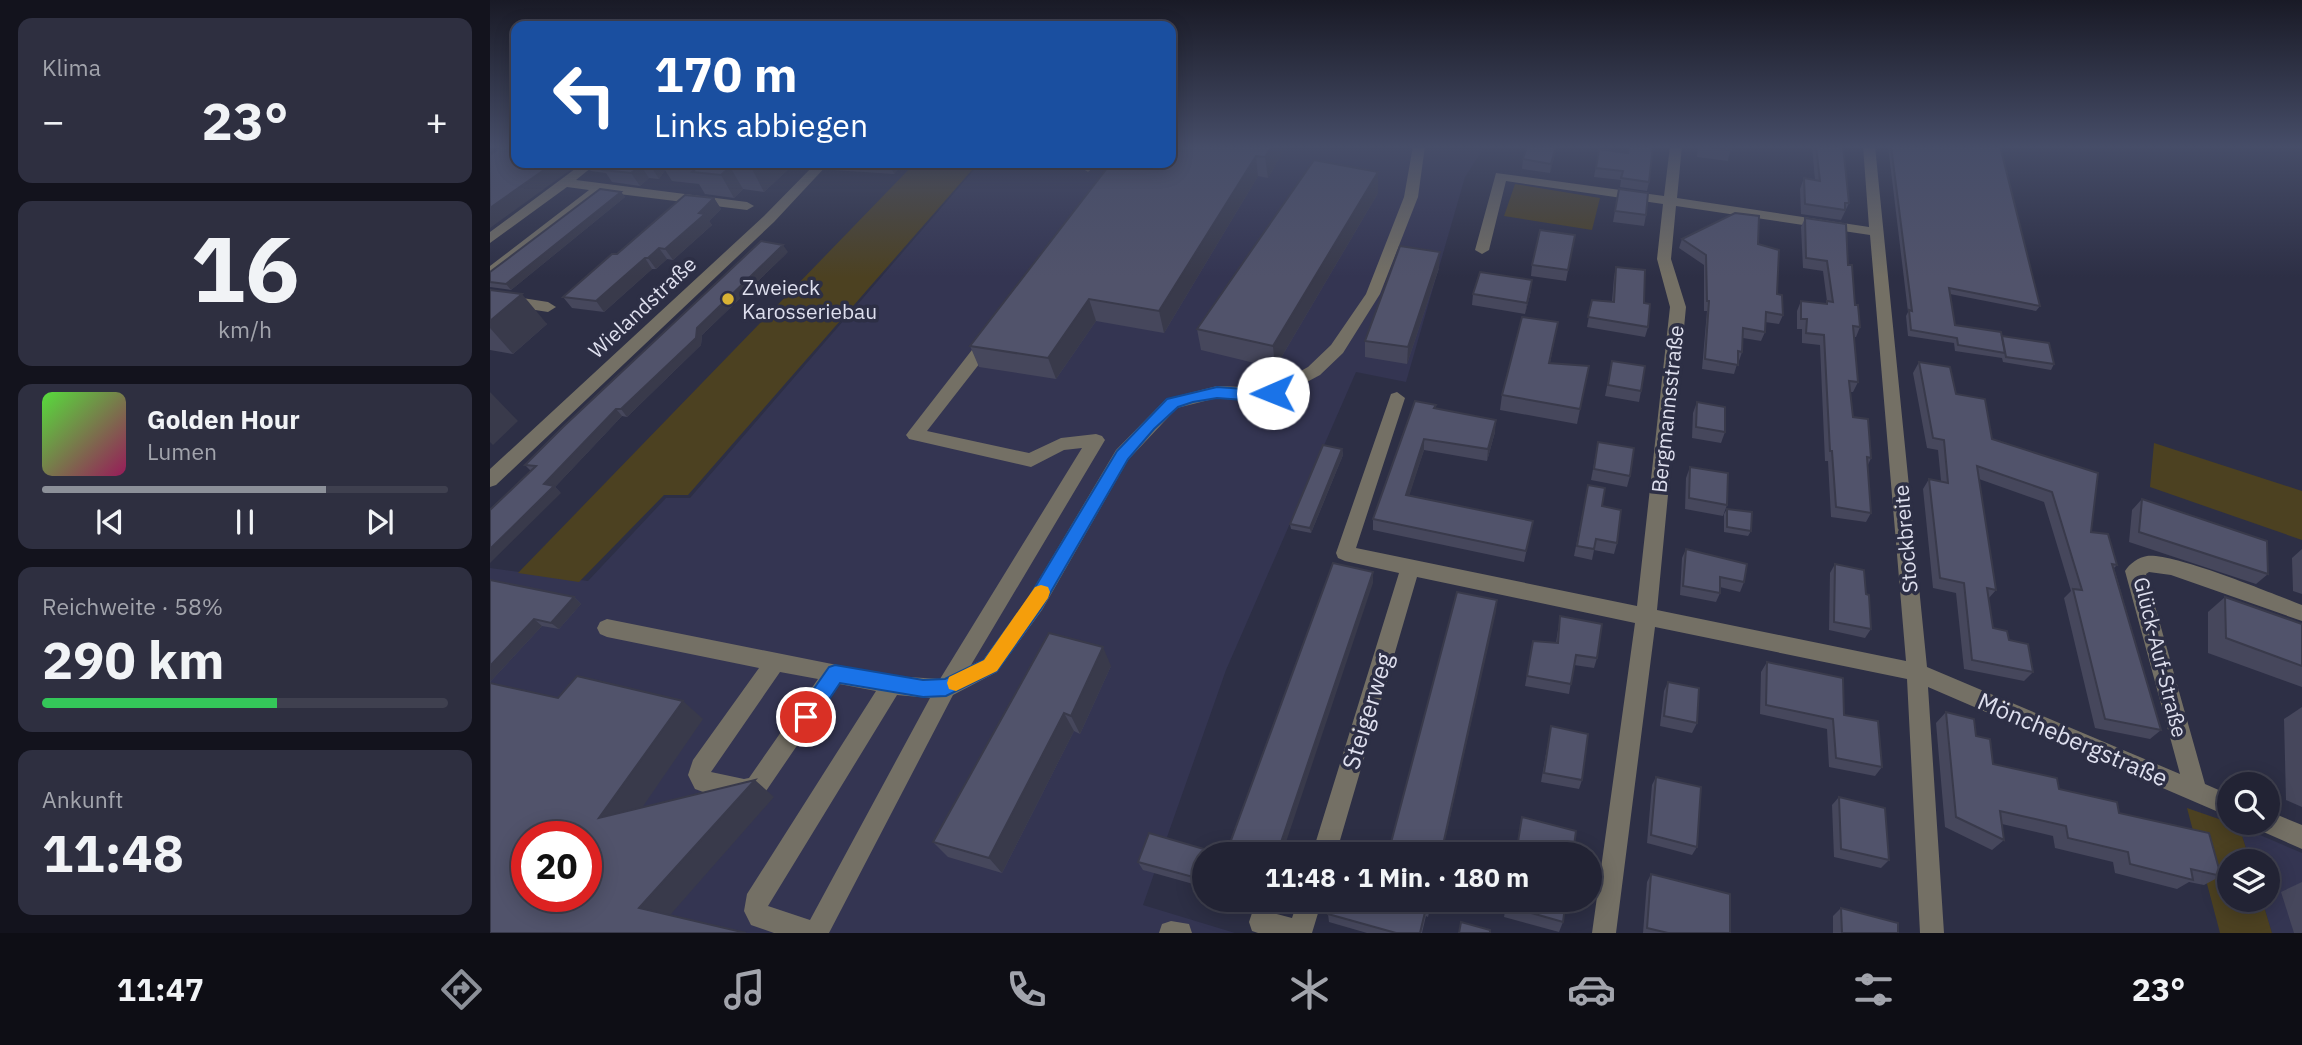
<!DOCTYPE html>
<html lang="de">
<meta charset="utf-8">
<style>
:root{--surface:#222334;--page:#2e2f40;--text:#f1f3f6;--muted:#a2a4ac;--line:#3f404f;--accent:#8c9099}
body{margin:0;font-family:"IBM Plex Sans",sans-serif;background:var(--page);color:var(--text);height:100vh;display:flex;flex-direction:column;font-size:26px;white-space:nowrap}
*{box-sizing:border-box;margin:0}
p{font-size:23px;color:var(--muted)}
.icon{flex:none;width:38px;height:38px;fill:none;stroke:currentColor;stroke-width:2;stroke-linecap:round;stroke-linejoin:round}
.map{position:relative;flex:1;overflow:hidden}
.sheet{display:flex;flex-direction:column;gap:18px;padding:18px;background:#13131d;width:490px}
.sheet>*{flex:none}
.banner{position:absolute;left:21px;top:21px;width:665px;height:147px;border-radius:14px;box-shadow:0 4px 18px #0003,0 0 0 2px var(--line);background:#1a4fa0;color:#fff;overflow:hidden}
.controls{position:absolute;left:1727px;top:772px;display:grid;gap:14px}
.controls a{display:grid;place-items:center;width:63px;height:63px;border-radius:50%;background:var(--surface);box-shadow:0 4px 18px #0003,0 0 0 2px var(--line);font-size:35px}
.speed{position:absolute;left:21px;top:821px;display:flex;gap:14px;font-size:35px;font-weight:700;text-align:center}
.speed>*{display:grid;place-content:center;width:91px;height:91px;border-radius:50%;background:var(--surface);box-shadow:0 4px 18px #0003,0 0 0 2px var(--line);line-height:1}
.speed .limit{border:10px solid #d22;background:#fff;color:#111}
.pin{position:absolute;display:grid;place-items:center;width:60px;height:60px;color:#fff;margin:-30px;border:4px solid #fff;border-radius:50%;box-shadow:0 2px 7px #0007}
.me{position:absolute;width:77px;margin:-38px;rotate:269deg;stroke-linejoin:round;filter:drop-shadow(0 0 5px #0008)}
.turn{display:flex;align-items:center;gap:24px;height:147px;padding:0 28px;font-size:32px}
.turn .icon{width:91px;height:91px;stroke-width:2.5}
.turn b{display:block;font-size:49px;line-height:60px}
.big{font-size:52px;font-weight:700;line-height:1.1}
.sheet .tile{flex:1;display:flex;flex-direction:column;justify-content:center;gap:10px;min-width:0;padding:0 24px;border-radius:14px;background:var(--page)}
.sheet .dial{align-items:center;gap:0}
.dial b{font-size:91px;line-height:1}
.song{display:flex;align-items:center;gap:21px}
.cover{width:84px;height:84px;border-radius:10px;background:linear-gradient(135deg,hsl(110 70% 55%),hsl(330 70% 35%))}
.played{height:7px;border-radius:4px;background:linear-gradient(90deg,var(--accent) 70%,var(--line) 70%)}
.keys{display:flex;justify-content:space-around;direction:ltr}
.heat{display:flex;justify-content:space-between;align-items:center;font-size:38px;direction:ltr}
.charge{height:10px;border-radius:5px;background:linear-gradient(90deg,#34c759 58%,var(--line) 0)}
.trip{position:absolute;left:702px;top:842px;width:410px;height:70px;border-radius:35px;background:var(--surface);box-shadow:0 4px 18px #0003,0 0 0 2px var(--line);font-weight:700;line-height:70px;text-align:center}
.tabs{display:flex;height:112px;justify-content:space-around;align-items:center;background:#0e0e15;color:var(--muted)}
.tabs .icon{width:49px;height:49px}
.tabs .current{color:var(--accent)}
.tabs b{font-size:32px;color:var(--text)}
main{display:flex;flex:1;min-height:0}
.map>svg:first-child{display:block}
</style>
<main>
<section class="sheet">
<div class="tile"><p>Klima</p>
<div class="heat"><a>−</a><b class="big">23°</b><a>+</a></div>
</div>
<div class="tile dial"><b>16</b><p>km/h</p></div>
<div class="tile">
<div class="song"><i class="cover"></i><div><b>Golden Hour</b><p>Lumen</p></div></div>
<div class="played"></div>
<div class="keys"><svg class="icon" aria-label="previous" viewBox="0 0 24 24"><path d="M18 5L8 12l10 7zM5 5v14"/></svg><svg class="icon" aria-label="pause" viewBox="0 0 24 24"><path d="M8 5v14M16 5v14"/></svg><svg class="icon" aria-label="next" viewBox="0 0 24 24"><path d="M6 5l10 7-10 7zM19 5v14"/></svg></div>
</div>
<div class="tile"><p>Reichweite · 58%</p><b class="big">290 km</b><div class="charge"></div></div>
<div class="tile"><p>Ankunft</p><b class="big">11:48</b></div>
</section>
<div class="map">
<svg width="1812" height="933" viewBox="0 0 1812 933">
<rect width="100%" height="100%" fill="#2d2f45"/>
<g fill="#343552" fill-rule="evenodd">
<path d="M681,146H995L975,177L916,382L866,372L736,670L653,905L745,933H0V568L98,581L176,498H200L490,163H681ZM37,836H96V896H37Z"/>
<polygon points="1749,826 1812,853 1812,933 1782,933 1772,900 1778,900 1778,861 1760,861"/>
</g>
<g fill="#4c4121">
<polygon points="425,163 488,163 198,495 174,495 89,582 28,573"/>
<polygon points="1025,184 1110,198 1102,230 1014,216"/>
<polygon points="1664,443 1812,491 1812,540 1660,487"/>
<polygon points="1697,808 1749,826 1760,861 1740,861 1740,900 1772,900 1782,933 1730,933"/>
</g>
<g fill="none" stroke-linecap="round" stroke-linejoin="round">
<g fill="#747065" fill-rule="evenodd">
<path d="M923,146H935L928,197L890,294L853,353L830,375L789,397L768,401L727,398L687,408L638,460L552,610L507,672L463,695L339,933H284L261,925L254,911L257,894L386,691L349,684L274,794C251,803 228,798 205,789L198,775L203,760L269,668L117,637L110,634L107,628L110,622L117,619L402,676L450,679L592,448L574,450L541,467L419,439L416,435L419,431L492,337H504L506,341L504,345L437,431L539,453L571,438L606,434L612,436L615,440L481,665L493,660L538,598L626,450L676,399L727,386L780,388L818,367L841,345L876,294L914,197ZM290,672L328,679L259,778L254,779L221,772ZM407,695L440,698L320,920L278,906Z"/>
<path d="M1180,146H1192L1187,198L1379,227L1373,146H1385L1437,667L1690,774L1635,571C1639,564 1649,557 1657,556C1685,553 1780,593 1812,605V621L1681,575L1659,572L1656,574L1715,784L1740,795V817L1438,687L1454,933H1430L1417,679L1165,627L1126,933H1102L1145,623L927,577L846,854H822L909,573L855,561L848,558L846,553L901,394L907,392L915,398L866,548L1147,606L1180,307L1167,259L1173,204L1016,181L999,250L992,254L985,250L1006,173L1174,196ZM1186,206L1380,235L1416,661L1167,610L1196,307L1181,259Z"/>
<polygon points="93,163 107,163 86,180 257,202 264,206 257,210 113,192 0,278 0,266 99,190 77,187 0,243 0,232"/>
<polygon points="326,163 339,163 284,222 6,485 0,487 0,469 274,216"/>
<polygon points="595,163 608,163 598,172 592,168"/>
<polygon points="0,293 58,302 66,307 58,312 0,303"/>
<polygon points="1778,811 1812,825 1812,849 1769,830 1766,822 1778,822"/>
<polygon points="808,900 832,900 822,933 768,933 762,931 759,922 762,913 771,910 802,918"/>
<polygon points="681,921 699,924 702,933 669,933 672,924"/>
</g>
</g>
<g fill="#46475c">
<polygon points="796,146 778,178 768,176 674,333 606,321 566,379 489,367 480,346 621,163"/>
<polygon points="1067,146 1060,173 1032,169 1033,159"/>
<polygon points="1208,146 1241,146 1238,161 1207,157"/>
<polygon points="1322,146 1353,146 1359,203 1351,220 1311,214 1310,189 1314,178 1325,180"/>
<polygon points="1398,146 1510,146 1550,306 1546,311 1460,294 1465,325 1512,336 1564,364 1561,370 1513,362 1512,358 1465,351 1464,343 1418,336 1416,316 1418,312"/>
<polygon points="1109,149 1159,182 1157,191 1130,187 1131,180 1104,177"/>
<polygon points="95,163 305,163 274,192 253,189 244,198 215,194 209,184 182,181 175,170 169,179 159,178 150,186 122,182 116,173 101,171"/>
<polygon points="340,163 413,163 404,174 344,170"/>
<polygon points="1129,189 1156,215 1154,226 1123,222"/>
<polygon points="131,192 135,197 21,290 0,287 0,272"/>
<polygon points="888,193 785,368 711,350 707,329"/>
<polygon points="224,198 231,209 219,221 222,225 183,260 177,259 166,269 162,269 114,312 82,308 73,297 127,254"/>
<polygon points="1315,218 1358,265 1370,327 1366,337 1364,337 1368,382 1363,392 1360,392 1363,417 1381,458 1378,465 1381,513 1376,522 1341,517 1338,461 1335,461 1330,345 1312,343 1312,329 1307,329 1307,311 1311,301 1336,304 1337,301 1333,271 1313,268 1311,227"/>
<polygon points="1085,235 1076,281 1041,276 1042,265"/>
<polygon points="1192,239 1268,244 1287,294 1293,315 1289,324 1275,322 1275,332 1271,341 1253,338 1252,352 1249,361 1248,361 1244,374 1212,369 1217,311 1214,311 1214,265 1189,248"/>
<polygon points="298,252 212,335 211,345 137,417 132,416 65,487 71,493 41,471 35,465"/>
<polygon points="1126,267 1154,303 1158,327 1155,337 1097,327 1102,300 1122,301 1124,277"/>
<polygon points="949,268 917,364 875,357 875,341"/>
<polygon points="0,290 57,324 23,354 0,350"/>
<polygon points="1041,291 1035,314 982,305 983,294"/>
<polygon points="1068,322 1060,363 1099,366 1087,424 1010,410 1012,395"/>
<polygon points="1122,361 1151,391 1149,402 1115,396"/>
<polygon points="1429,362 1466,394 1502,439 1608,473 1601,532 1627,565 1624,568 1671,730 1660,739 1605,728 1574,598 1581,591 1554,502 1489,479 1506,590 1498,599 1503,628 1519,640 1543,672 1534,681 1474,669 1466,593 1443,588 1433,489 1439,479 1451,481 1448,450 1437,448 1423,373"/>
<polygon points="1207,402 1235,432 1231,443 1202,438 1203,413"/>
<polygon points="946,405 945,409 1005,432 997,461 934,450 919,495 1043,521 1034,562 883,530 883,519"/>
<polygon points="1108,442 1140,476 1137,487 1101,480"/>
<polygon points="852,449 853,455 821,533 801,529 800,524"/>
<polygon points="1200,467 1237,505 1233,516 1195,509 1196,478"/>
<polygon points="1096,496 1112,506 1127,543 1124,554 1104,550 1102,560 1084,556"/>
<polygon points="1652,499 1778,574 1766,584 1639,542 1642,510"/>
<polygon points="1237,509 1261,531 1258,536 1234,532 1234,514"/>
<polygon points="1196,549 1254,582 1250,592 1230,587 1230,593 1226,602 1190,595 1192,558"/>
<polygon points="1812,549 1812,594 1803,591 1802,558"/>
<polygon points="1345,564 1376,594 1381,629 1375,638 1339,630 1340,573"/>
<polygon points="0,580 84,597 91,604 69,629 52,626 0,682"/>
<polygon points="1735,597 1812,624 1812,687 1718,653 1718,612"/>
<polygon points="1070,616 1107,658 1104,668 1084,665 1079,694 1035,686 1043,641 1066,643"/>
<polygon points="1277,662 1354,715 1392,767 1385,776 1339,767 1337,729 1270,714 1271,672"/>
<polygon points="621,666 590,734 584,731 512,873 458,857 443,842"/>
<polygon points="1178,682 1207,723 1202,733 1170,726 1174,691"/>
<polygon points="1812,707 1812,807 1796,800 1794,719"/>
<polygon points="1456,712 1486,736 1503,764 1629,813 1731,876 1714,885 1699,882 1687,889 1625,873 1623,862 1565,848 1563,836 1512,824 1514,840 1502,850 1455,827 1446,723"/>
<polygon points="1061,726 1092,780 1089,789 1051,782"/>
<polygon points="1166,777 1207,847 1202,855 1157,843 1162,785"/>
<polygon points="1349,797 1399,860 1391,868 1344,857 1342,805"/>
<polygon points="714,854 714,887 653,870 648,862"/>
<polygon points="1161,874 1240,933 1153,933 1157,882"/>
<polygon points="1812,882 1812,933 1804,933 1791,892"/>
<polygon points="759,900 777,900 775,904"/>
<polygon points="942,900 938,917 936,916 932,933 877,933 839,922 838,914"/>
<polygon points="1017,900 1076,900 1073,922 1069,932 1014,917"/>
<polygon points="1351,908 1408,933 1343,933 1343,916"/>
</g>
<g fill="#393a4b">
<polygon points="782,146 796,146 778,178 775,157"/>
<polygon points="1066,146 1067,146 1060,173 1061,164"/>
<polygon points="766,156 768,176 674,333 669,311"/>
<polygon points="64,163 90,163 0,228 0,208"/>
<polygon points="164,163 170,163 175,170 169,179 161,167"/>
<polygon points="269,163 305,163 274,192 262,169"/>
<polygon points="402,163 413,163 404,174 400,165"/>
<polygon points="151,166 159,178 150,186 141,173"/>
<polygon points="240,167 253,189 244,198 231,175"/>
<polygon points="888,172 888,193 785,368 783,346"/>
<polygon points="131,192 135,197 21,290 16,284"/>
<polygon points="224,198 231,209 219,221 222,225 183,260 175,249 209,213"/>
<polygon points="293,245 298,252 212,335 211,345 137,417 131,409 207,328"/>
<polygon points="169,248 177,259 166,269 158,258"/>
<polygon points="950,252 949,268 917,364 918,347"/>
<polygon points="155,258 162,269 114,312 106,301"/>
<polygon points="1042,280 1041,291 1035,314 1037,303"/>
<polygon points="32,294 57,324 23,354 0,328 0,321"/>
<polygon points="599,299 606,321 566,379 558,358"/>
<polygon points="0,392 28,421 3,445 0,442"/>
<polygon points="126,409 132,416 65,487 71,493 0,563 0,549 54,484"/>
<polygon points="1006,420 1005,432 997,461 998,449"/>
<polygon points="934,439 934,450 916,506 916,495"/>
<polygon points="852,449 853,455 821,533 820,528"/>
<polygon points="883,572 883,583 792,854 787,854"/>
<polygon points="84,597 91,604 69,629 61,623"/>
<polygon points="1007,600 1006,612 952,854 951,854"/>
<polygon points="44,619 52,626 0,682 0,666"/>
<polygon points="613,647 621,666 590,734 581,716"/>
<polygon points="193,701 213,719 134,834 109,818"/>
<polygon points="574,713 584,731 512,873 499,858"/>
<polygon points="265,780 284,797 174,922 149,908"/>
</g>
<g fill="#51536b" stroke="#393a4b" stroke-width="2" fill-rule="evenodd">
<polygon points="12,146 26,146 26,163 64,163 0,208 0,155"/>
<polygon points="681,146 782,146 775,157 766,156 669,311 599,299 558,358 480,346 621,163 681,163"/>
<polygon points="1037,146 1066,146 1061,164 1033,159"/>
<polygon points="1139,146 1163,146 1159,182 1131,178 1133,171 1106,168 1109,149 1138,153"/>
<polygon points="1210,146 1241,146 1241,150"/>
<polygon points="1326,146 1353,146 1359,203 1355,203 1355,210 1315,204 1314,178 1330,181"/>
<polygon points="1401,146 1510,146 1550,306 1459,288 1465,325 1511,332 1515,353 1468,345 1467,338 1421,330 1419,310 1422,311"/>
<polygon points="824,160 888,172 783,346 707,329"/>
<polygon points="122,163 164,163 161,167 151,166 141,173 113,170"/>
<polygon points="206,163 269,163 262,169 240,167 231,175 202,172 212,163"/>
<polygon points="365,163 402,163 400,165"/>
<polygon points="110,189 131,192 16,284 0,282 0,272"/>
<polygon points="1129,189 1158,193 1156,215 1125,211"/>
<polygon points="195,195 224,198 209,213 215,214 175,249 169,248 158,258 155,258 106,301 73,297 122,254 127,254"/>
<polygon points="1245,213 1269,216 1268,244 1289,250 1287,294 1292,295 1293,315 1276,312 1275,332 1253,328 1252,352 1248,351 1248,365 1215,359 1219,301 1217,301 1216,255 1192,239"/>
<polygon points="1315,218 1356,224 1358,265 1362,265 1365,305 1368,305 1370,327 1363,326 1368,382 1359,381 1363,417 1378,419 1381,458 1377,457 1381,513 1346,507 1342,451 1340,451 1334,335 1316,333 1317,319 1311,319 1311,301 1337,304 1337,301 1343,302 1337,261 1316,258"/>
<polygon points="1050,230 1085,235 1078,270 1042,265"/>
<polygon points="271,241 293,245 207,328 206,338 131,409 126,409 54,484 64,486 0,549 0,510 46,466 35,465 73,427"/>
<polygon points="910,246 950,252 918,347 875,341"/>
<polygon points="1126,267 1155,270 1154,303 1160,304 1158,327 1098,317 1102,300 1124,302"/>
<polygon points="990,272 1042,280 1037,303 983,294"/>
<polygon points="0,290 32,294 0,321"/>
<polygon points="1032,317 1068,322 1059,363 1099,366 1090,409 1012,395"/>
<polygon points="1512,336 1559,343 1564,364 1516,357"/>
<polygon points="1122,361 1155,366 1151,391 1118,385"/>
<polygon points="1429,362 1460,367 1466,394 1495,399 1502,439 1608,473 1601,532 1618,534 1627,565 1622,564 1671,730 1615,719 1583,589 1592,590 1562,492 1487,466 1506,590 1497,588 1503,628 1517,631 1519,640 1538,644 1543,672 1482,660 1474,583 1450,578 1439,479 1458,483 1454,440 1443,438"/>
<polygon points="925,401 946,405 944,408 1006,420 998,449 934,439 916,495 1043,521 1036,551 883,519"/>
<polygon points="1207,402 1235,407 1235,432 1206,427"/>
<polygon points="1108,442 1144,448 1140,476 1104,469"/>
<polygon points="833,445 852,449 820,528 800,524"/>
<polygon points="1200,467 1238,473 1237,505 1199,498"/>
<polygon points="1098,485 1115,488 1112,506 1131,510 1127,543 1106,539 1104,549 1087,546"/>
<polygon points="1652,499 1777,541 1778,574 1649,532"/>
<polygon points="1237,509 1262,512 1261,531 1237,527"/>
<polygon points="1196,549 1257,564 1254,582 1230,577 1230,593 1193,586"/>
<polygon points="843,563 883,572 787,854 736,854"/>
<polygon points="1345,564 1374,570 1376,594 1379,595 1381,629 1344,622"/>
<polygon points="0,580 84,597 61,623 44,619 0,666"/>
<polygon points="967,592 1007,600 951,854 898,854"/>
<polygon points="1735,597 1812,624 1812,666 1736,638"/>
<polygon points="1070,616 1112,624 1107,658 1086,655 1081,684 1037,676 1043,641 1068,643"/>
<polygon points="559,633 613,647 581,716 574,713 499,858 443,842"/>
<polygon points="1277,662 1353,678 1354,715 1388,721 1392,767 1346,758 1343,719 1276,705"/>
<path d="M87,676L193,701L109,818L265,780L149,908L256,933H0V683L68,698ZM37,836H96V896H37Z"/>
<polygon points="1178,682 1209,688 1207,723 1174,716"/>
<polygon points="1456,712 1484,719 1486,736 1500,739 1503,764 1567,778 1569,789 1627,802 1629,813 1719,833 1731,876 1701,869 1703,880 1640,864 1638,852 1578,838 1576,826 1510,811 1514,840 1466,817"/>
<polygon points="1061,726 1098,734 1092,780 1054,773"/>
<polygon points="1166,777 1211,787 1207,847 1161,835"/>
<polygon points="1349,797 1395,808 1399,860 1351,849"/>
<polygon points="1032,817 1086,831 1083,854 1026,854"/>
<polygon points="659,833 731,854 714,854 714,880 648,862"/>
<polygon points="1161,874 1240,894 1240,933 1178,933 1157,928"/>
<polygon points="842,900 941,900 939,909 936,908 930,933 906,933 838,914"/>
<polygon points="1018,900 1076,900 1073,922 1017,906"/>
<polygon points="1351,908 1408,923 1408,933 1352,933"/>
<polygon points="971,922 1000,930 1000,933 969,933"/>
</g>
<linearGradient id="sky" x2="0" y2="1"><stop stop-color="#191a26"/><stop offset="0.53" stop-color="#464d68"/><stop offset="1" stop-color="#464d68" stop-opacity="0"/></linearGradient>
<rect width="1812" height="277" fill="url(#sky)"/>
<polygon fill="#1a73e8" stroke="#114b97" stroke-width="2" points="727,387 768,390 783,387 790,393 788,396 768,401 727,398 703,402 688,407 664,429 638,459 551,609 507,671 456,696 433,697 350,683 323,723 316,726 309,723 306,717 309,710 339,667 345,665 433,680 455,679 494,660 538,599 627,451 677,399"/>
<polygon fill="#f59e0b" points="551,585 558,587 560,592 558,598 507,671 466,691 459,689 457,683 459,677 494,660 545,587"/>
<circle fill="#d9b334" stroke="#2d2f45" stroke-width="2.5" cx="238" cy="299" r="7"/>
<g text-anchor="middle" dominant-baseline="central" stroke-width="7" stroke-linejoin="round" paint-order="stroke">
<g font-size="21" fill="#dedfee" stroke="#2d2f45" text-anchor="start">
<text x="252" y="287">Zweieck<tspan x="252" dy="24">Karosseriebau</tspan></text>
</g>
<g font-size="21" fill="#dedfee" stroke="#2d2f45">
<text transform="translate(152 307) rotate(-43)">Wielandstraße</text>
<text transform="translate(1177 409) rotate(-84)">Bergmannsstraße</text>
<text transform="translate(1415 539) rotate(-95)">Stockbreite</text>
<text transform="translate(1671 657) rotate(76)">Glück-Auf-Straße</text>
</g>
<g font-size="24" fill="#dedfee" stroke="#2d2f45">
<text transform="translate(877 711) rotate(-73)">Steigerweg</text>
<text transform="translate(1583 739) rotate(23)">Mönchebergstraße</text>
</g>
</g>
</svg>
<div class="controls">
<a><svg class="icon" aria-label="search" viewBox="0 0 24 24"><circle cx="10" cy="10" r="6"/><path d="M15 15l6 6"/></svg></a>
<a><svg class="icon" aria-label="layers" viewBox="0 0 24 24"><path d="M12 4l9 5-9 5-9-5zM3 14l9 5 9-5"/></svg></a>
</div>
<div class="speed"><div class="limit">20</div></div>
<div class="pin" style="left:316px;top:717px;background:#d93025"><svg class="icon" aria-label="arrive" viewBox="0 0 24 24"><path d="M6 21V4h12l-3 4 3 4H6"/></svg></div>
<svg class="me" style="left:783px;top:393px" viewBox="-20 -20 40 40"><circle r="19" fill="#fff"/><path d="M0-13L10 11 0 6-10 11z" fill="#1a73e8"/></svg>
<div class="trip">11:48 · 1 Min. · 180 m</div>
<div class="banner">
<div class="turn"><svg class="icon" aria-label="left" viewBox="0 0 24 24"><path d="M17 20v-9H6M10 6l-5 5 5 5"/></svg><div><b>170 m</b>Links abbiegen</div></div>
</div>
</div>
</main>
<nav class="tabs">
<b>11:47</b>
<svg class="icon current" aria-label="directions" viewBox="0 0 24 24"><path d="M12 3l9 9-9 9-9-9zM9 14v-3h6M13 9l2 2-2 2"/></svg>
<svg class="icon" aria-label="music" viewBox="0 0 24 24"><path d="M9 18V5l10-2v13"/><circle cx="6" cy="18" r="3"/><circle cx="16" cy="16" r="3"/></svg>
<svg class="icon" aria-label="phone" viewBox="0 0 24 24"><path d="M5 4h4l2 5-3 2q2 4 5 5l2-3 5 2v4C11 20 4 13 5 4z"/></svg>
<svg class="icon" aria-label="climate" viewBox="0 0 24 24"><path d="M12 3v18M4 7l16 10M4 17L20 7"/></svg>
<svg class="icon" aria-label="car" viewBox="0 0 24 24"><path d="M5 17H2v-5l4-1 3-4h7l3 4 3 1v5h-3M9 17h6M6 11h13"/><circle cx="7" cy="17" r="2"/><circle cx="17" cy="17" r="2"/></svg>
<svg class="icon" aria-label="filters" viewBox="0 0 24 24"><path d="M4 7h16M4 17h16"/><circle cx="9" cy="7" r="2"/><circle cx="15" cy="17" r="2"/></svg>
<b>23°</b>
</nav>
